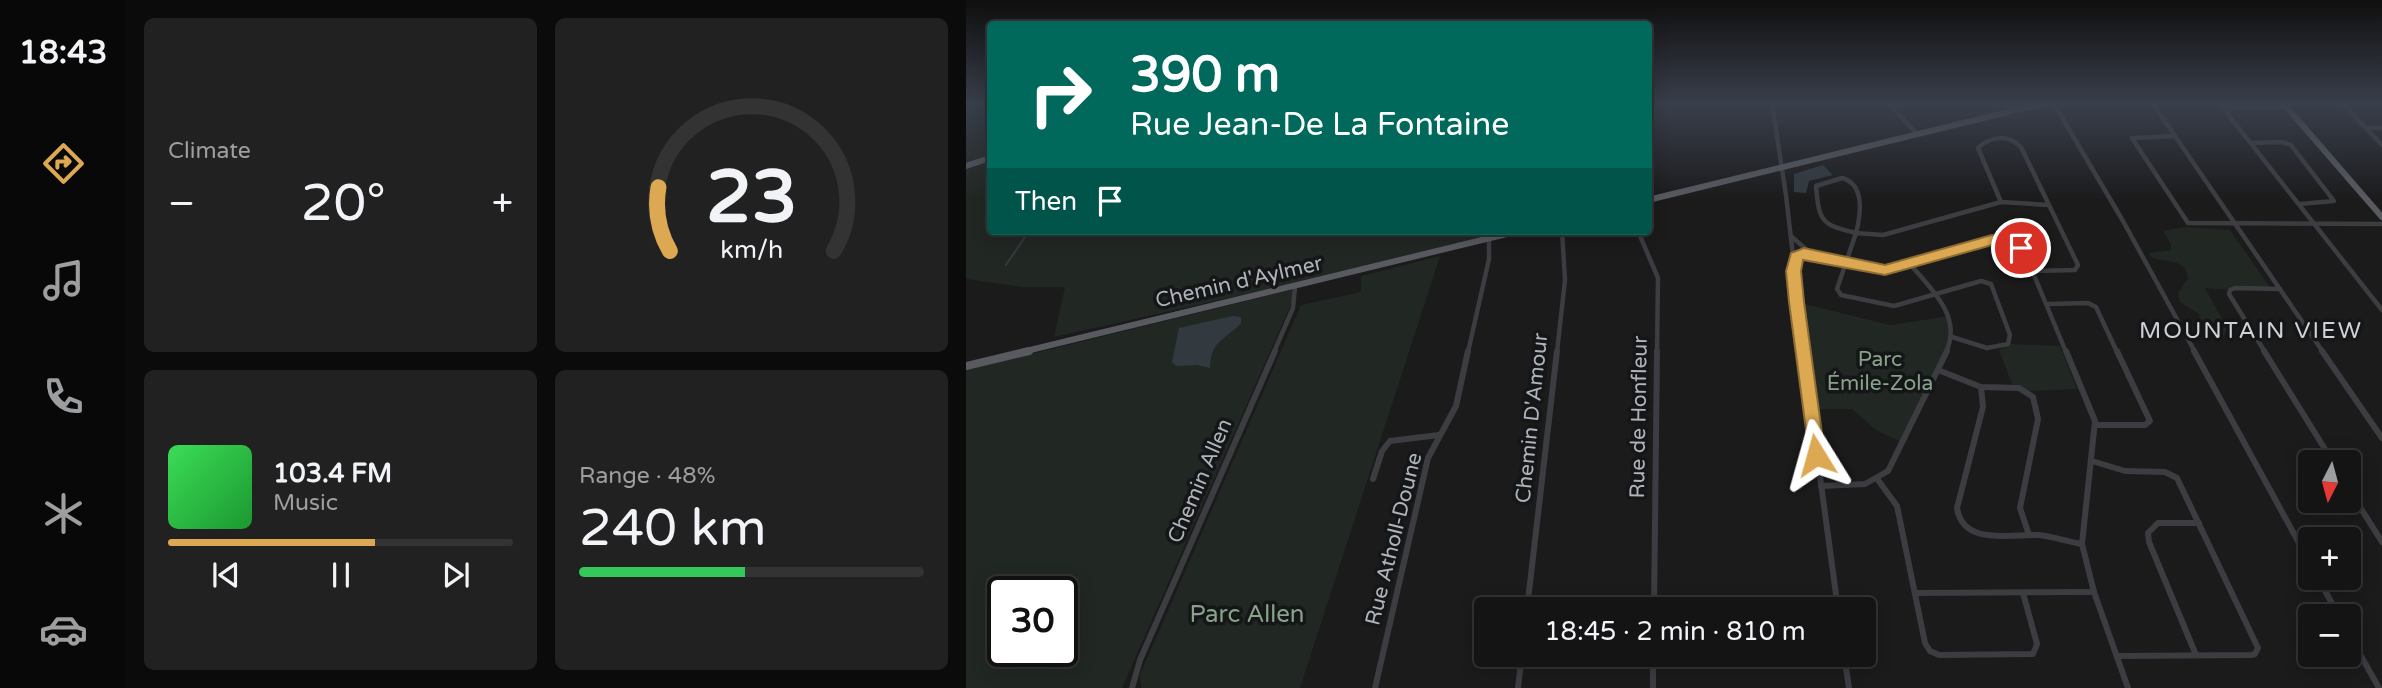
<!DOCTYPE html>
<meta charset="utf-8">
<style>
:root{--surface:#141415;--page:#212122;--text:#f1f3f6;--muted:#9d9ea0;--line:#333334;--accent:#dca952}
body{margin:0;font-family:"Varela Round",sans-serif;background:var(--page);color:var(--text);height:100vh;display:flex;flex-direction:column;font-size:26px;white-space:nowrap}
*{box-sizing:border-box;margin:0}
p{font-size:23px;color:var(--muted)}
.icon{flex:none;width:38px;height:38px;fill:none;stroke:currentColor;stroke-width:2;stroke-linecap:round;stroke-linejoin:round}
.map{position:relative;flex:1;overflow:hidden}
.side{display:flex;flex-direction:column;gap:18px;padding:18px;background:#0b0b0c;width:840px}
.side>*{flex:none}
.banner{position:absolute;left:21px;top:21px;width:665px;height:214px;border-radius:7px;box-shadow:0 4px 18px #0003,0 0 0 2px var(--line);background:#00695c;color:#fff;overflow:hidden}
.needle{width:46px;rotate:186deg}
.controls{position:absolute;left:1332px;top:450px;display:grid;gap:14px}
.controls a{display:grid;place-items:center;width:63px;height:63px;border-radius:7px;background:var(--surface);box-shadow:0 4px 18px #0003,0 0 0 2px var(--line);font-size:35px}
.speed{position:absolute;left:21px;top:576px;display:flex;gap:14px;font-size:35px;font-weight:700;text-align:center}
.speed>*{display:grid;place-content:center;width:91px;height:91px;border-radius:50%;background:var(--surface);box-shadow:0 4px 18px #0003,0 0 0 2px var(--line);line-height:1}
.speed .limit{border:4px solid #111;border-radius:10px;background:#fff;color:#111}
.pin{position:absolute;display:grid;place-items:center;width:60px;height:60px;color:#fff;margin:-30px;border:4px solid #fff;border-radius:50%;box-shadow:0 2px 7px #0007}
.me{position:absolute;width:77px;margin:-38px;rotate:352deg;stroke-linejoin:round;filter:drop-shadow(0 0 5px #0008)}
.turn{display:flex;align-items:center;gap:24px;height:147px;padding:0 28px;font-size:32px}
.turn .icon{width:91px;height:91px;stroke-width:2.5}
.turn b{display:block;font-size:49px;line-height:60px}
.then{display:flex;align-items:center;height:66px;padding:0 28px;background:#0003;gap:14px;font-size:26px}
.big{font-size:52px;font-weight:600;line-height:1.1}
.side .card{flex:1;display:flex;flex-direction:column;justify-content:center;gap:10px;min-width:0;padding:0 24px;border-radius:10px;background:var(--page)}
.side .dial{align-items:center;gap:0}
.dial svg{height:182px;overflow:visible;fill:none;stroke:var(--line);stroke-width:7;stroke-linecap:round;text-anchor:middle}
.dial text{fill:var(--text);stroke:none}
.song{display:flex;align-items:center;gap:21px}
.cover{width:84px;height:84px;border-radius:10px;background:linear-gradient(135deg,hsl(130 70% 55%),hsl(130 70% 35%))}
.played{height:7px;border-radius:4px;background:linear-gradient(90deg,var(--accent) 60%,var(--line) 60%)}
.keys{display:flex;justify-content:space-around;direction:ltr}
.heat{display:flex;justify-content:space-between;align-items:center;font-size:38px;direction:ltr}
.charge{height:10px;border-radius:5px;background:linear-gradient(90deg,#34c759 48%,var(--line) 0)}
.side .tiles{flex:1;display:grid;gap:18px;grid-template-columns:repeat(2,1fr)}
.trip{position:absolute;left:508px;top:597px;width:402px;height:70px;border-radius:7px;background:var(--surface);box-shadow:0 4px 18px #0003,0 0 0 2px var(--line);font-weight:600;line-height:70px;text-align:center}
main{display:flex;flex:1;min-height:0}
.menu{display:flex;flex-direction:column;width:126px;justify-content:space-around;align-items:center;background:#080808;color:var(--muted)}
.menu .icon{width:49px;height:49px}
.menu .current{color:var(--accent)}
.menu b{font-size:32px;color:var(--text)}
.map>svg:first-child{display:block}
</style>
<main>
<nav class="menu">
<b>18:43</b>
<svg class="icon current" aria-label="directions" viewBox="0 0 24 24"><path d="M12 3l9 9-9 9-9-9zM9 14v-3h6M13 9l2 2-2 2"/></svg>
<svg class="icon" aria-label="music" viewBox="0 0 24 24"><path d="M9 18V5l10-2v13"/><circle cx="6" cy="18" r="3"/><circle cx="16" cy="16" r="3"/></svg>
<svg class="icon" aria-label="phone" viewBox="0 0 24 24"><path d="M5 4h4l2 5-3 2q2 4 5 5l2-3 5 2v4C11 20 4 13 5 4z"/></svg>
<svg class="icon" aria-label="climate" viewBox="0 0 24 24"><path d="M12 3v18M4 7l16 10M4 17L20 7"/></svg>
<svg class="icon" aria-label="car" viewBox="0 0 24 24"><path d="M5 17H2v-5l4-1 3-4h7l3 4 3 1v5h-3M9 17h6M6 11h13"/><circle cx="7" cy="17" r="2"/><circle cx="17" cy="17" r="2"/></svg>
</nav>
<section class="side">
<div class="tiles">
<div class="card"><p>Climate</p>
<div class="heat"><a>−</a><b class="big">20°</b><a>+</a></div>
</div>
<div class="card dial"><svg viewBox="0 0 100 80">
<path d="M14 69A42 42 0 1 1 86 69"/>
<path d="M14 69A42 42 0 0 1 9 41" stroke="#dca952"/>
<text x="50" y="56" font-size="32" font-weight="700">23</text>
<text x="50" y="72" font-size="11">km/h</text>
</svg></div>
<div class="card">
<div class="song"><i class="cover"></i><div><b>103.4 FM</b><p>Music</p></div></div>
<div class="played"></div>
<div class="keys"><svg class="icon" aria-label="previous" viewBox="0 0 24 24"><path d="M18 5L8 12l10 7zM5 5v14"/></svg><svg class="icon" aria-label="pause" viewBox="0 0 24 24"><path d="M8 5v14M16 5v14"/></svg><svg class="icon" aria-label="next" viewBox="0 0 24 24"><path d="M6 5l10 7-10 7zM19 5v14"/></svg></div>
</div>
<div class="card"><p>Range · 48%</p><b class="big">240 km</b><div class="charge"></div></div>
</div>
</section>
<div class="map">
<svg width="1416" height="688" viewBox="0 0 1416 688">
<rect width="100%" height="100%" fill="#1b1b1c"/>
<g fill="#212722" fill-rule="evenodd">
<polygon points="0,104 24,104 24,231 521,231 520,236 343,280 88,337 99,287 55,287 0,279"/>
<path d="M1218,227L1264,230L1304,287C1281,287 1261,291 1239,288L1261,328L1257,338L1249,339L1234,322L1233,314L1214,302L1212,293L1222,278L1219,268L1211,263L1186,258L1182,253L1205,250V244L1197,231Z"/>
<polygon points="474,256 334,688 175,688 174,675 335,305 395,292 395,276"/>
<path d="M325,290L329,295L156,688H0V370ZM37,592H96V651H37Z"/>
<polygon points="831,302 924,325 983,316 986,337 937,443 910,430 886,409 844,409"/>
<polygon points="1046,344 1094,346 1111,389 1063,391 1046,384 1033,350"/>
</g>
<g fill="#323a3f">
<polygon points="857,165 867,175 843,181 840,193 828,192 828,174"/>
<path d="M267,316L275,317V323C259,341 245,339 244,368L231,365L210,366L206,362L213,328Z"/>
</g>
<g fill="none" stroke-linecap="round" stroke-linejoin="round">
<polyline stroke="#323a3f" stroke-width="2" points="40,265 63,231"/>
<g stroke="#3c3d41" stroke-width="4.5">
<polyline points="806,104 820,195 838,352"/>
<polyline points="923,104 951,134"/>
<polyline points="1038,104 1048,110"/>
<polyline points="1088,104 1157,221 1229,352"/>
<polyline points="1187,104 1357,352"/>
<polyline points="1377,104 1416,145"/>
<polyline points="1320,107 1257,108 1416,310"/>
<polyline points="1400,128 1416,128"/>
<polyline points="1209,136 1166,138 1222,223 1416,224"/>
<polyline points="1286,143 1316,142 1325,145 1368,201 1334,204"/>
<polyline points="682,178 687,104"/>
<path d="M876,178C899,184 895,214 890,233C855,225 853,221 850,186Z"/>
<path d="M1035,202L1012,148C1025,136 1042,134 1055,147L1112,265L1109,270L1068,271"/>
<polyline points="672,231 692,278 691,352"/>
<polyline points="826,237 842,251"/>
<path d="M944,264C965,289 997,317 980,352"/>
<polyline points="827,271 830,257 838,253 919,270 1029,239 1044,242 1058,251 1100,352"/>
<polyline points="1082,304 1122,303 1130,307 1151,352"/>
<polyline points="986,337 1021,348 1042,344 1044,335 1025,284 1015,281 928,306 875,295 871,289 890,233 917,235 1035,202 1082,205"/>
<polyline points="308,352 327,308 329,287"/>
<polyline points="502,352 523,259 523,238"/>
<polyline points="591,352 599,280 596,231"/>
<polyline points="1299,352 1263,294 1264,290 1269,288 1314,289"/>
</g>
<g stroke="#3c3d41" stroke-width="6">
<polyline points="837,351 872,609"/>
<polyline points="1100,351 1129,421 1116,544 1128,592 1162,688"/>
<polyline points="1228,351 1344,563"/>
<polyline points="1298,351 1367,462"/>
<polyline points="1356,351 1416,438"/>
<polyline points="972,370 1015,387 1053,388 1067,397 1072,419 1054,508 1063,535"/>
<path d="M1015,387L1017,407L991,508C997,546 1044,534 1072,535C1087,536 1101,542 1116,544"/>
<polyline points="1130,425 1179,425 1184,421 1151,351"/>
<polyline points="1126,461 1159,471 1199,472 1211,478 1292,648 1289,654 1285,655 1151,656"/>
<polyline points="407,479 416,451 424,441 473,435"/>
<polyline points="912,480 931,506 959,643 964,651 973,655 1067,654 1071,644 1057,593"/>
<polyline points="855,486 899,484 922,471 981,351"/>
<polyline points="1382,488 1416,542"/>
<polyline points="1352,578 1373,616"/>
<polyline points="949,593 1128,592"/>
<polyline points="561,609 591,351"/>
<polyline points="688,609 691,351"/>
<polyline points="1382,633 1413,688"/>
<polyline points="687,654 687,688"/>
<polyline points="878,654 883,688"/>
<polyline points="1230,655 1183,542 1182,533 1192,523 1233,523"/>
<polyline points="166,688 174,660 309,351"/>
<polyline points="409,688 462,458 490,406 502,351"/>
<polyline points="552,688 556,654"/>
</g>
<g stroke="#585a60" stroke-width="6">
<polyline points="1318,104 1416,217"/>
<polyline points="0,166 24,158"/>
<polyline points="682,200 1075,104"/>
<polyline points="56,352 553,231"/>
</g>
<polyline stroke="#585a60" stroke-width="8" points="0,366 63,351"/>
</g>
<linearGradient id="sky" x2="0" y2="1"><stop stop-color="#0f0f0f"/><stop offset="0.52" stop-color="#393f4b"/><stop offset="1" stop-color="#393f4b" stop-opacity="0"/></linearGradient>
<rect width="1416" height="200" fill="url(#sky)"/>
<polygon fill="#dca952" stroke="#8f6e35" stroke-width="2" points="1026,235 1045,237 1063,248 1055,253 1038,245 1026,245 919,275 837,260 835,271 838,302 859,455 857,460 850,463 844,460 823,302 820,271 825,253 838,248 919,265"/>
<g text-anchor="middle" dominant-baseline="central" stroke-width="7" stroke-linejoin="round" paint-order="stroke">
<g font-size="21" fill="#afb3ba" stroke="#151617">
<text transform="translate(273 282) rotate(-13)">Chemin d'Aylmer</text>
<text transform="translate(673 417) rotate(-89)">Rue de Honfleur</text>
<text transform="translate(566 418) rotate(-84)">Chemin D'Amour</text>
<text transform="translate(234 481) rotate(-67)">Chemin Allen</text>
<text transform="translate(428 539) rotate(-76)">Rue Atholl-Doune</text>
</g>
<g font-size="21" fill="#88a389" stroke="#151617">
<text x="914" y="359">Parc<tspan x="914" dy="24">Émile-Zola</tspan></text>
</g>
<g font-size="23" letter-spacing="2" fill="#cfd1d7" stroke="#151617">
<text x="1285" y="331">MOUNTAIN VIEW</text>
</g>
<g font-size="24" fill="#88a389" stroke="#151617">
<text x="281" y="614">Parc Allen</text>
</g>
</g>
</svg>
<div class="controls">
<a><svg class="needle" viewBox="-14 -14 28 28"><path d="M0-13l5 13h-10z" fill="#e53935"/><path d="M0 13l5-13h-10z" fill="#9d9ea0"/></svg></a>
<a>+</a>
<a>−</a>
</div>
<div class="speed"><div class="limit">30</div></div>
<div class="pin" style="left:1055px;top:248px;background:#d93025"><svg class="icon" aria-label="arrive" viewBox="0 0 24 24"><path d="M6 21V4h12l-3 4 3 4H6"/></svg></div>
<svg class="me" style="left:850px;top:455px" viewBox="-20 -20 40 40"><path d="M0-17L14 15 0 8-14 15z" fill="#dca952" stroke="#fff" stroke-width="4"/></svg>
<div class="trip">18:45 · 2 min · 810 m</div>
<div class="banner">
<div class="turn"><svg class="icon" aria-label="right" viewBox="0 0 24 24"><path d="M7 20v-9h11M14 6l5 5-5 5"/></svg><div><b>390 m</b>Rue Jean-De La Fontaine</div></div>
<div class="then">Then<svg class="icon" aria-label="arrive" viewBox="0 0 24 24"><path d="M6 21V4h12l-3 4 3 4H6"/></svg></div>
</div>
</div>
</main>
